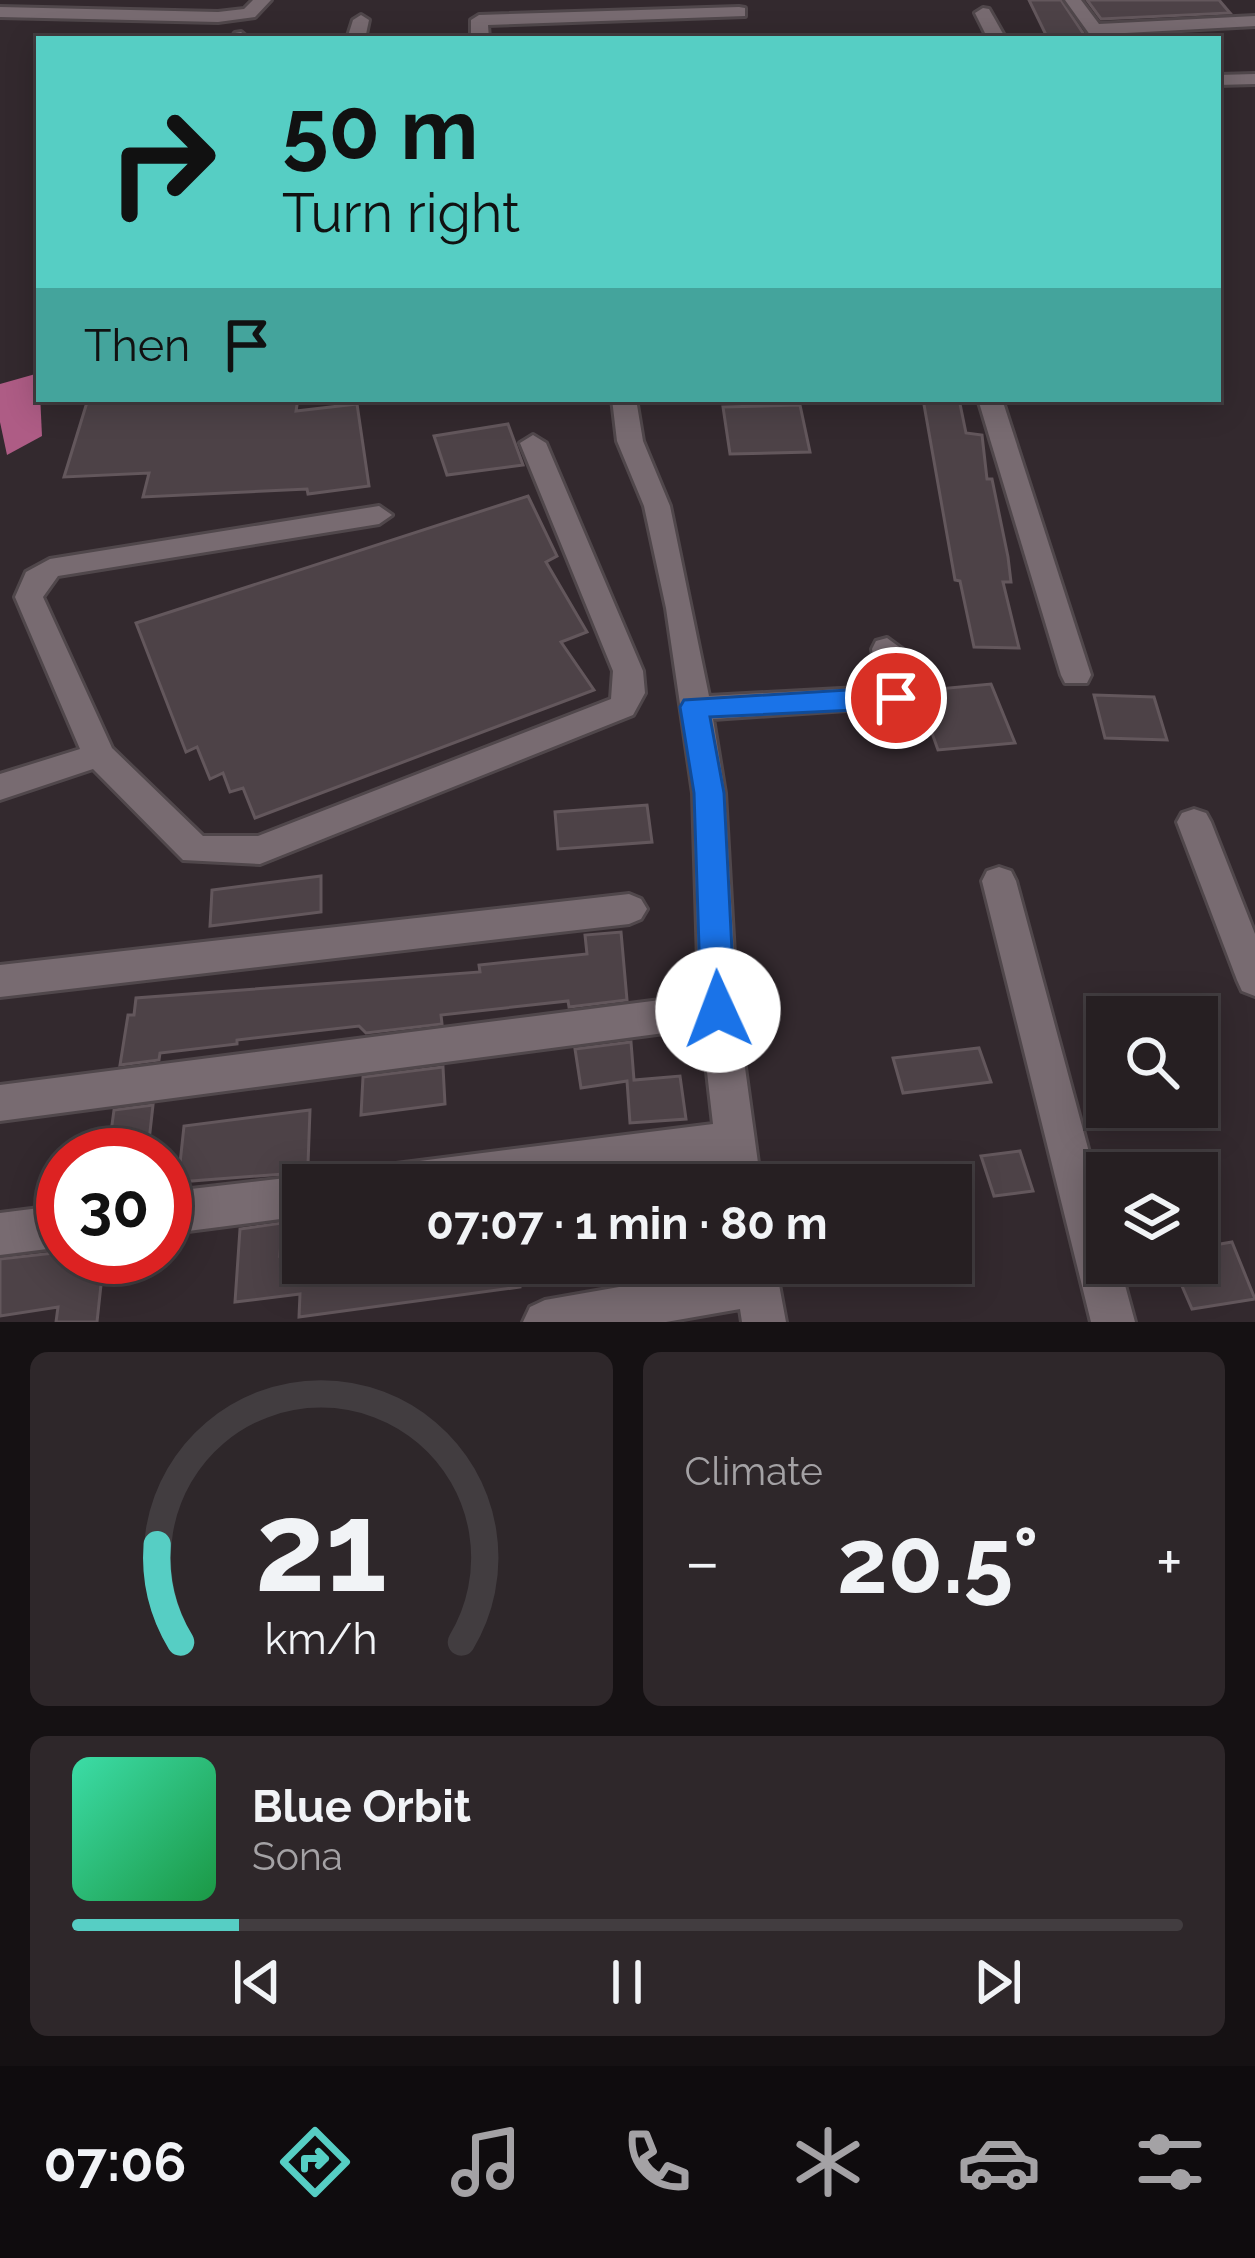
<!DOCTYPE html>
<meta charset="utf-8">
<style>
:root{--surface:#261f22;--page:#2e272a;--text:#f1f3f6;--muted:#a4a2a5;--line:#423d40;--accent:#56cec4}
body{margin:0;font-family:Raleway,sans-serif;background:var(--page);color:var(--text);height:100vh;display:flex;flex-direction:column;font-size:45px;white-space:nowrap}
*{box-sizing:border-box;margin:0}
p{font-size:39px;color:var(--muted)}
.icon{flex:none;width:66px;height:66px;fill:none;stroke:currentColor;stroke-width:2;stroke-linecap:round;stroke-linejoin:round}
.map{position:relative;height:1322px;overflow:hidden}
.sheet{display:flex;flex-direction:column;gap:30px;padding:30px;background:#151113;flex:1}
.sheet>*{flex:none}
.guide{position:absolute;left:36px;top:36px;width:1185px;height:366px;border-radius:0px;box-shadow:0 6px 30px #0003,0 0 0 3px var(--line);background:#56cec4;color:#111;overflow:hidden}
.buttons{position:absolute;left:1086px;top:996px;display:grid;gap:24px}
.buttons a{display:grid;place-items:center;width:132px;height:132px;border-radius:0px;background:var(--surface);box-shadow:0 6px 30px #0003,0 0 0 3px var(--line);font-size:60px}
.speed{position:absolute;left:36px;top:1128px;display:flex;gap:24px;font-size:60px;font-weight:700;text-align:center}
.speed>*{display:grid;place-content:center;width:156px;height:156px;border-radius:50%;background:var(--surface);box-shadow:0 6px 30px #0003,0 0 0 3px var(--line);line-height:1}
.speed .limit{border:18px solid #d22;background:#fff;color:#111}
.pin{position:absolute;display:grid;place-items:center;width:102px;height:102px;color:#fff;margin:-51px;border:6px solid #fff;border-radius:50%;box-shadow:0 3px 12px #0007}
.me{position:absolute;width:132px;margin:-66px;rotate:358deg;stroke-linejoin:round;filter:drop-shadow(0 0 9px #0008)}
.turn{display:flex;align-items:center;gap:42px;height:252px;padding:0 48px;font-size:54px}
.turn .icon{width:156px;height:156px;stroke-width:2.5}
.turn b{display:block;font-size:84px;line-height:102px}
.then{display:flex;align-items:center;height:114px;padding:0 48px;background:#0003;gap:24px;font-size:45px}
.big{font-size:90px;font-weight:700;line-height:1.1}
.sheet .card{flex:1;display:flex;flex-direction:column;justify-content:center;gap:18px;min-width:0;padding:0 42px;border-radius:18px;background:var(--page)}
.sheet .dial{align-items:center;gap:0}
.dial svg{height:312px;overflow:visible;fill:none;stroke:var(--line);stroke-width:7;stroke-linecap:round;text-anchor:middle}
.dial text{fill:var(--text);stroke:none}
.song{display:flex;align-items:center;gap:36px}
.cover{width:144px;height:144px;border-radius:18px;background:linear-gradient(135deg,hsl(160 70% 55%),hsl(140 70% 35%))}
.played{height:12px;border-radius:6px;background:linear-gradient(90deg,var(--accent) 15%,var(--line) 15%)}
.keys{display:flex;justify-content:space-around;direction:ltr}
.heat{display:flex;justify-content:space-between;align-items:center;font-size:66px;direction:ltr}
.sheet .tiles{flex:1;display:grid;gap:30px;grid-template-columns:1fr 1fr}
.card:last-child{grid-column:span 2}
.trip{position:absolute;left:282px;top:1164px;width:690px;height:120px;border-radius:0px;background:var(--surface);box-shadow:0 6px 30px #0003,0 0 0 3px var(--line);font-weight:700;line-height:120px;text-align:center}
.menu{display:flex;height:192px;justify-content:space-around;align-items:center;background:#0f0c0e;color:var(--muted)}
.menu .icon{width:84px;height:84px}
.menu .active{color:var(--accent)}
.menu b{font-size:54px;color:var(--text)}
.map>svg:first-child{display:block}
</style>
<div class="map">
<svg width="1255" height="1322" viewBox="0 0 1255 1322">
<rect width="100%" height="100%" fill="#33292e"/>
<polygon fill="#ae5c85" points="39,373 42,436 7,455 0,422 0,384"/>
<g fill="#4d4247" stroke="#63575c" stroke-width="3">
<polygon points="1029,0 1061,0 1087,39 1048,39"/>
<polygon points="1087,0 1219,0 1230,13 1101,19"/>
<polygon points="88,399 298,399 296,411 357,404 369,486 308,494 307,489 143,497 149,473 64,477"/>
<polygon points="923,399 959,399 966,433 982,435 987,479 992,479 1008,557 1011,582 1003,582 1019,648 974,647 960,581 955,580"/>
<polygon points="800,405 810,452 730,454 723,407"/>
<polygon points="508,424 523,465 447,475 434,436"/>
<polygon points="528,496 557,556 546,562 587,632 561,642 594,690 255,818 243,788 230,792 223,773 210,779 197,747 186,752 136,623"/>
<polygon points="991,684 1015,743 938,750 917,691"/>
<polygon points="1094,695 1154,697 1167,740 1105,738"/>
<polygon points="647,805 652,842 558,849 555,812"/>
<polygon points="321,876 321,912 210,926 212,890"/>
<polygon points="621,932 627,1000 569,1007 568,1001 441,1015 442,1024 366,1033 359,1026 237,1040 237,1044 160,1053 159,1060 120,1065 128,1015 134,1015 136,998 480,972 479,965 587,954 585,935"/>
<polygon points="631,1042 634,1080 680,1076 686,1119 630,1123 627,1081 581,1088 575,1049"/>
<polygon points="979,1048 991,1082 903,1093 893,1058"/>
<polygon points="443,1067 445,1104 361,1115 363,1077"/>
<polygon points="153,1105 148,1150 108,1154 114,1110"/>
<polygon points="310,1110 308,1164 285,1166 284,1174 178,1182 184,1126"/>
<polygon points="1020,1151 1033,1191 994,1196 981,1156"/>
<polygon points="282,1223 280,1256 303,1254 303,1263 519,1263 520,1287 299,1317 300,1294 235,1302 240,1229"/>
<polygon points="1232,1242 1255,1299 1192,1309 1172,1263 1197,1263 1197,1248"/>
<polygon points="63,1252 63,1257 104,1257 97,1322 56,1322 58,1307 0,1316 0,1259"/>
</g>
<g fill="none" stroke-linecap="round" stroke-linejoin="round">
<defs>
<g id="minor">
<polygon points="253,0 271,0 255,17 218,22 0,17 0,7 218,12 244,9"/>
<polygon points="1065,0 1081,0 1099,24 1255,16 1255,26 1107,34 1111,39 1093,39"/>
<polygon points="739,7 745,8 745,16 488,25 489,39 471,39 471,20 479,15"/>
<polygon points="983,8 989,9 1006,39 988,39 975,13"/>
<polygon points="361,15 369,20 365,39 347,39 353,20"/>
<polygon points="241,32 249,39 231,39 235,33"/>
<polygon points="1255,74 1255,84 1218,85 1218,75"/>
<polygon points="612,399 636,399 643,441 670,506 709,696 878,687 872,649 876,641 887,638 902,649 910,698 906,706 713,719 725,793 737,1009 761,1185 721,1185 718,1162 542,1185 368,1185 374,1171 388,1165 713,1124 702,1028 0,1121 0,1085 699,995 693,793 666,608 644,506 617,441"/>
<polygon points="978,399 1002,399 1091,675 1087,683 1065,683 1061,675"/>
<polygon points="533,435 546,443 643,671 645,693 633,715 260,864 183,860 93,769 0,800 0,774 80,749 15,597 26,572 50,559 379,506 392,515 379,524 58,576 43,597 112,748 203,836 258,836 611,699 613,671 520,443"/>
<polygon points="1194,809 1206,813 1211,822 1255,934 1255,996 1242,991 1237,980 1177,822 1182,813"/>
<polygon points="999,867 1011,871 1016,881 1107,1219 1107,1263 1119,1263 1135,1322 1091,1322 982,881 987,871"/>
<polygon points="629,894 641,899 647,909 641,919 629,924 0,997 0,965"/>
<polygon points="303,1176 319,1185 303,1185 303,1216 165,1234 165,1192"/>
<polygon points="63,1205 63,1247 0,1255 0,1213"/>
<polygon points="733,1263 775,1263 786,1322 742,1322 740,1309 666,1322 523,1322 530,1307 545,1300 733,1267"/>
</g>
</defs>
<use href="#minor" stroke="#50474b" stroke-width="6"/>
<use href="#minor" fill="#786b71" fill-rule="evenodd"/>
</g>
<polygon fill="#1a73e8" stroke="#114b97" stroke-width="3" points="896,687 909,698 896,708 710,717 724,793 735,1010 730,1020 718,1025 706,1020 701,1010 694,793 680,707 684,700"/>
</svg>
<div class="buttons">
<a><svg class="icon" aria-label="search" viewBox="0 0 24 24"><circle cx="10" cy="10" r="6"/><path d="M15 15l6 6"/></svg></a>
<a><svg class="icon" aria-label="layers" viewBox="0 0 24 24"><path d="M12 4l9 5-9 5-9-5zM3 14l9 5 9-5"/></svg></a>
</div>
<div class="speed"><div class="limit">30</div></div>
<div class="pin" style="left:896px;top:698px;background:#d93025"><svg class="icon" aria-label="arrive" viewBox="0 0 24 24"><path d="M6 21V4h12l-3 4 3 4H6"/></svg></div>
<svg class="me" style="left:718px;top:1010px" viewBox="-20 -20 40 40"><circle r="19" fill="#fff"/><path d="M0-13L10 11 0 6-10 11z" fill="#1a73e8"/></svg>
<div class="trip">07:07 · 1 min · 80 m</div>
<div class="guide">
<div class="turn"><svg class="icon" aria-label="right" viewBox="0 0 24 24"><path d="M7 20v-9h11M14 6l5 5-5 5"/></svg><div><b>50 m</b>Turn right</div></div>
<div class="then">Then<svg class="icon" aria-label="arrive" viewBox="0 0 24 24"><path d="M6 21V4h12l-3 4 3 4H6"/></svg></div>
</div>
</div>
<section class="sheet">
<div class="tiles">
<div class="card dial"><svg viewBox="0 0 100 80">
<path d="M14 69A42 42 0 1 1 86 69"/>
<path d="M14 69A42 42 0 0 1 8 44" stroke="#56cec4"/>
<text x="50" y="56" font-size="32" font-weight="700">21</text>
<text x="50" y="72" font-size="11">km/h</text>
</svg></div>
<div class="card"><p>Climate</p>
<div class="heat"><a>−</a><b class="big">20.5°</b><a>+</a></div>
</div>
<div class="card">
<div class="song"><i class="cover"></i><div><b>Blue Orbit</b><p>Sona</p></div></div>
<div class="played"></div>
<div class="keys"><svg class="icon" aria-label="previous" viewBox="0 0 24 24"><path d="M18 5L8 12l10 7zM5 5v14"/></svg><svg class="icon" aria-label="pause" viewBox="0 0 24 24"><path d="M8 5v14M16 5v14"/></svg><svg class="icon" aria-label="next" viewBox="0 0 24 24"><path d="M6 5l10 7-10 7zM19 5v14"/></svg></div>
</div>
</div>
</section>
<nav class="menu">
<b>07:06</b>
<svg class="icon active" aria-label="directions" viewBox="0 0 24 24"><path d="M12 3l9 9-9 9-9-9zM9 14v-3h6M13 9l2 2-2 2"/></svg>
<svg class="icon" aria-label="music" viewBox="0 0 24 24"><path d="M9 18V5l10-2v13"/><circle cx="6" cy="18" r="3"/><circle cx="16" cy="16" r="3"/></svg>
<svg class="icon" aria-label="phone" viewBox="0 0 24 24"><path d="M5 4h4l2 5-3 2q2 4 5 5l2-3 5 2v4C11 20 4 13 5 4z"/></svg>
<svg class="icon" aria-label="climate" viewBox="0 0 24 24"><path d="M12 3v18M4 7l16 10M4 17L20 7"/></svg>
<svg class="icon" aria-label="car" viewBox="0 0 24 24"><path d="M5 17H2v-5l4-1 3-4h7l3 4 3 1v5h-3M9 17h6M6 11h13"/><circle cx="7" cy="17" r="2"/><circle cx="17" cy="17" r="2"/></svg>
<svg class="icon" aria-label="filters" viewBox="0 0 24 24"><path d="M4 7h16M4 17h16"/><circle cx="9" cy="7" r="2"/><circle cx="15" cy="17" r="2"/></svg>
</nav>
